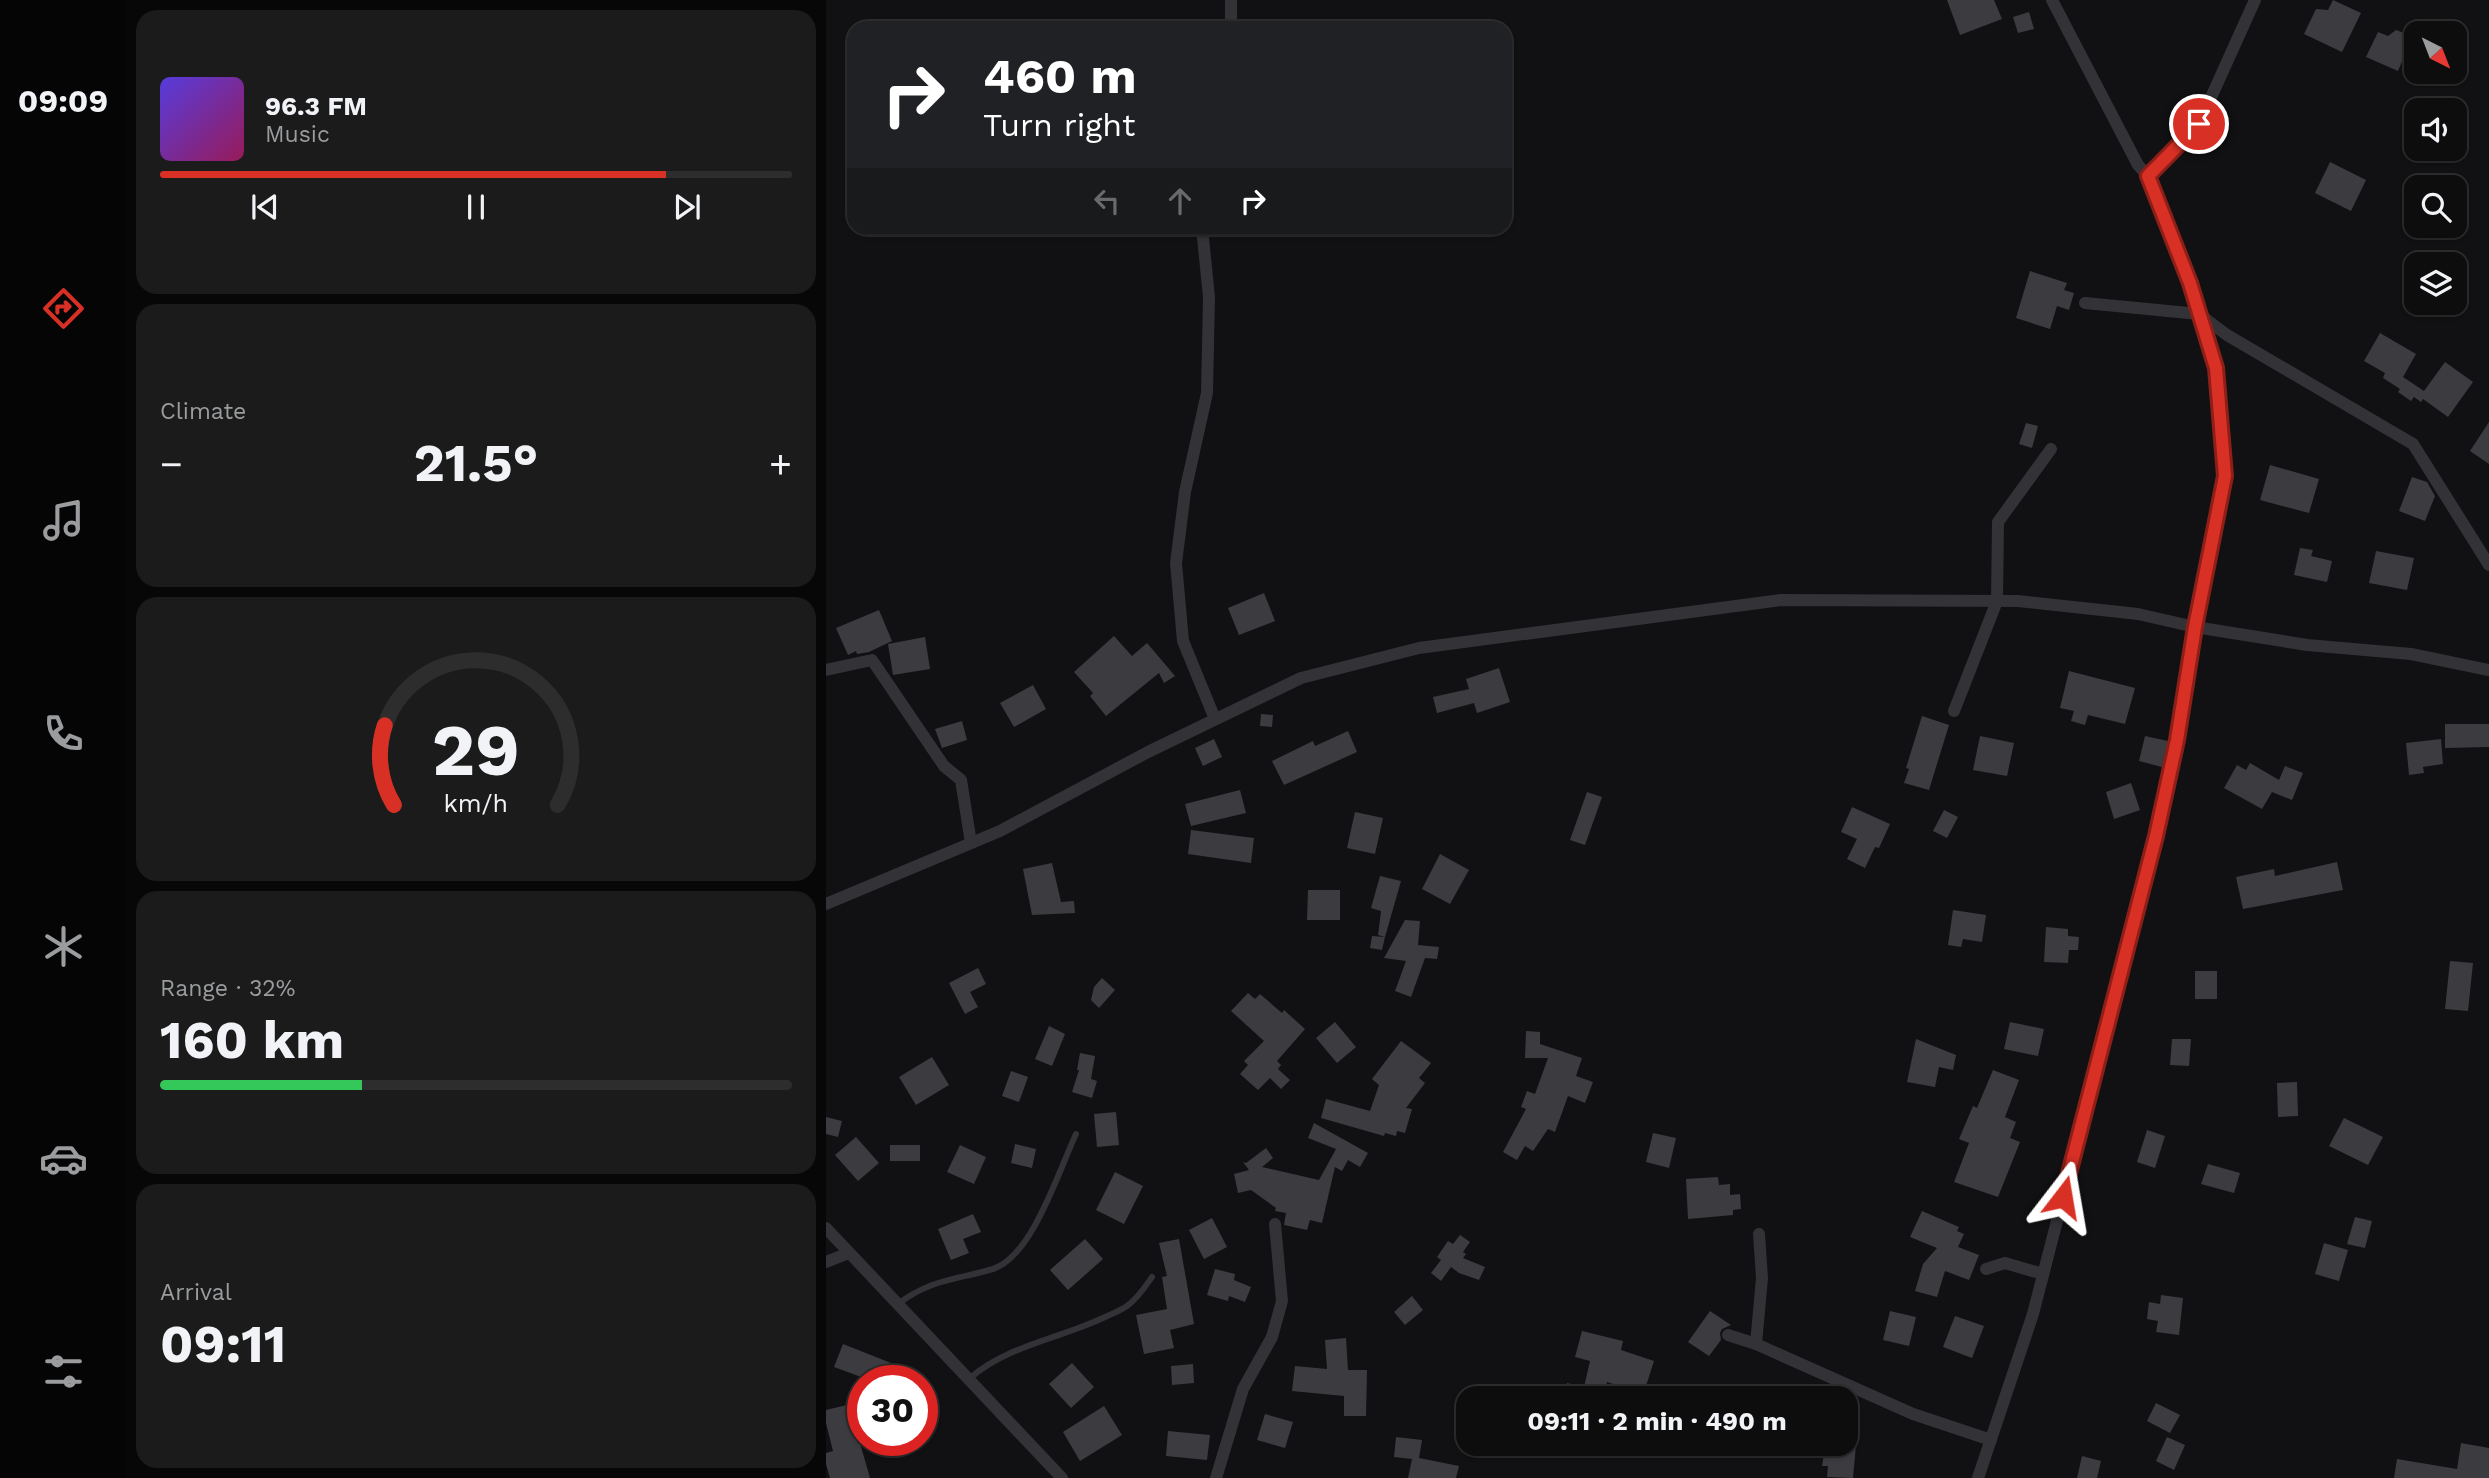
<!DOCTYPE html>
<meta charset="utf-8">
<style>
:root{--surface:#0d0d0e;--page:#1b1b1c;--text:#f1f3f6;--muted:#9a9c9e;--line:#2d2d2e;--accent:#d93025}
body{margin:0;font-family:"Work Sans",sans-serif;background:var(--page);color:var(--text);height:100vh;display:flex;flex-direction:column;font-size:26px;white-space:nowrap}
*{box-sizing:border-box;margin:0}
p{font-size:23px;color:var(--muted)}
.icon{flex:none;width:38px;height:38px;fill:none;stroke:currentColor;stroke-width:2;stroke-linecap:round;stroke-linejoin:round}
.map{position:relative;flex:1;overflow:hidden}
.side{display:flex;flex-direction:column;gap:10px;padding:10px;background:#070708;width:700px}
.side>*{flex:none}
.hud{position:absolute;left:21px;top:21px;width:665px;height:214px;border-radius:21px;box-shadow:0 2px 5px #0004,0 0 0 2px var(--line);background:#202124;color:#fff;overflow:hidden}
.needle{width:46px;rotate:138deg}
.tools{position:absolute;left:1578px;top:21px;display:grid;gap:14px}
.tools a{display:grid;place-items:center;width:63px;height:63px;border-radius:14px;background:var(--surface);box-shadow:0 2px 5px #0004,0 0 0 2px var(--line);font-size:35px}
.speed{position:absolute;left:21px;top:1365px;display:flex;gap:14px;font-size:35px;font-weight:700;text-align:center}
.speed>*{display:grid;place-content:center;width:91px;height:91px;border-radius:50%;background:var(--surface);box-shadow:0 2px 5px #0004,0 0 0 2px var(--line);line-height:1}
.speed .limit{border:10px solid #d22;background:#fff;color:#111}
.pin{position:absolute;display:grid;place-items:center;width:60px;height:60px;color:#fff;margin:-30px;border:4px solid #fff;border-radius:50%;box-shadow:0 2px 7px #0007}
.me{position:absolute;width:77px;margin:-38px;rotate:14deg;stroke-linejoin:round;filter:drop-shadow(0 0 5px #0008)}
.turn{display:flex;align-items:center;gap:24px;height:147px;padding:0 21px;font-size:32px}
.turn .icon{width:91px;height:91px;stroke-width:2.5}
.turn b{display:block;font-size:49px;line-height:60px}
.lanes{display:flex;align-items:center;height:66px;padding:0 21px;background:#0003;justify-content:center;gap:35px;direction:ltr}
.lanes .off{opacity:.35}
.big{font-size:52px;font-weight:700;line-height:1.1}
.side .tile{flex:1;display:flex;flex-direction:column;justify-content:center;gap:10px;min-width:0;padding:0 24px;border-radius:21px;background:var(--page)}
.side .dial{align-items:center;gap:0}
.dial svg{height:182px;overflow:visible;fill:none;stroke:var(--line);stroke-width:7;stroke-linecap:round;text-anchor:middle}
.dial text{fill:var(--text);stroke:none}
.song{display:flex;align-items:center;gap:21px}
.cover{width:84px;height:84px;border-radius:10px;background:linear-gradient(135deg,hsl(250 70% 55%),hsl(330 70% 35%))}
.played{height:7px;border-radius:4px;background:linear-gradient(90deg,var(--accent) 80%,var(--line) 80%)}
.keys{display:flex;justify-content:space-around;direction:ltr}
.heat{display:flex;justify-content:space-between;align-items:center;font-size:38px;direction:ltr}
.charge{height:10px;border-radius:5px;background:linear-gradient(90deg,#34c759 32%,var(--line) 0)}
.trip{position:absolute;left:630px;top:1386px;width:402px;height:70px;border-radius:21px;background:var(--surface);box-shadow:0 2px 5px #0004,0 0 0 2px var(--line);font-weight:700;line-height:70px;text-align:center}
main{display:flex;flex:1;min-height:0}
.dock{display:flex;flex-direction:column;width:126px;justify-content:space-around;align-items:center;background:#050506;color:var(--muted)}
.dock .icon{width:49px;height:49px}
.dock .selected{color:var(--accent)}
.dock b{font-size:32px;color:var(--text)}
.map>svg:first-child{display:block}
</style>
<main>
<nav class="dock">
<b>09:09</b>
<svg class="icon selected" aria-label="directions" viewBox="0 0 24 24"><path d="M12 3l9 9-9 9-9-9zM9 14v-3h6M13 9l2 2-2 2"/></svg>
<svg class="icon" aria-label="music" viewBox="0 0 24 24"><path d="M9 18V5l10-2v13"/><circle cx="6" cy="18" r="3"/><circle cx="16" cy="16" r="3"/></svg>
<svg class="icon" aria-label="phone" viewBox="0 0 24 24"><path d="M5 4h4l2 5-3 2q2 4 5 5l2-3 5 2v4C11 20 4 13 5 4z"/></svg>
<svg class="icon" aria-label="climate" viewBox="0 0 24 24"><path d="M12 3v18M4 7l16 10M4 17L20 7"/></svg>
<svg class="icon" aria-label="car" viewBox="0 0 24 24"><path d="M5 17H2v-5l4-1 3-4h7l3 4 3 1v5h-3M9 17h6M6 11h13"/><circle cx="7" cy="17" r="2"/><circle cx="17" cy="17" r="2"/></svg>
<svg class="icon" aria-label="filters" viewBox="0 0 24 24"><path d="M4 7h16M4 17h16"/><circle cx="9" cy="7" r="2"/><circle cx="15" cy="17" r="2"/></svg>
</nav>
<section class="side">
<div class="tile">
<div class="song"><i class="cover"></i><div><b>96.3 FM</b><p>Music</p></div></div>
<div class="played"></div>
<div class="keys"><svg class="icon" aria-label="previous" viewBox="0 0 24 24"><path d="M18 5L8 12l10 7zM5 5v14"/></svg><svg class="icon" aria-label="pause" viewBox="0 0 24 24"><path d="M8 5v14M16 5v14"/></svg><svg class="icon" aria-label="next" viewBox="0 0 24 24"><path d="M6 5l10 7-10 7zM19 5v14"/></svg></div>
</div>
<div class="tile"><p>Climate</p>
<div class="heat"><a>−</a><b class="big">21.5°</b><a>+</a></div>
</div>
<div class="tile dial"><svg viewBox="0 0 100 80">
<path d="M14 69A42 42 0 1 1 86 69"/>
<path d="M14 69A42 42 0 0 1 10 34" stroke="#d93025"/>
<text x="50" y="56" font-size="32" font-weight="700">29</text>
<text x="50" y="72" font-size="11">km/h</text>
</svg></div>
<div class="tile"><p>Range · 32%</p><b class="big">160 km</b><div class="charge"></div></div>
<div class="tile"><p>Arrival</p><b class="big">09:11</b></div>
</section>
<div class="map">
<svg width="1663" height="1478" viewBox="0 0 1663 1478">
<rect width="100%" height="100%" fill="#111113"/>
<g fill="#3c3b40">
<polygon points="1121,0 1168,0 1176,19 1134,35"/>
<polygon points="1507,0 1535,13 1516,52 1478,34 1490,9 1502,10"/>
<polygon points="1203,12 1208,29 1192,33 1187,17"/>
<polygon points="1570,30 1578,33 1576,39 1584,43 1572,71 1540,57 1552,32 1562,36"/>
<polygon points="1504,162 1540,180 1525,211 1489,193"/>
<polygon points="1204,271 1241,283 1238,290 1248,293 1243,310 1231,306 1224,329 1190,318"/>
<polygon points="1554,333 1590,354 1577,377 1598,391 1619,362 1647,382 1622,417 1597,399 1595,402 1588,397 1585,401 1572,392 1574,389 1557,378 1559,373 1538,361"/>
<polygon points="1663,422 1663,464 1644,451"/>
<polygon points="1200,423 1212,426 1206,448 1193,444"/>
<polygon points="1444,465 1493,479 1483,513 1434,500"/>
<polygon points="1586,477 1601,482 1609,496 1599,521 1573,511"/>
<polygon points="1474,548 1487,550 1485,556 1506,561 1501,582 1468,575"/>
<polygon points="1550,551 1588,558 1581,590 1543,583"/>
<polygon points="438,593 449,621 413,635 402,608"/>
<polygon points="53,610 66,641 43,652 31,654 30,651 22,655 10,628"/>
<polygon points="288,636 306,656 321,643 349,676 338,683 333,673 280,716 264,696 267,693 248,672"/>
<polygon points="99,637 104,669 67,675 62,644"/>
<polygon points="673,668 684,702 651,713 648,703 611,713 607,697 643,689 640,679"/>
<polygon points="1243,671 1309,688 1299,724 1262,715 1259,725 1245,721 1248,711 1234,708"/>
<polygon points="207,685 220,709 188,727 174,703"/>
<polygon points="435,714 447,715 446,727 434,726"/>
<polygon points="1096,716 1123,725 1103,790 1078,783 1083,769 1080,768"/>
<polygon points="136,721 141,740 116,748 109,729"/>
<polygon points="1619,724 1663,724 1663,747 1619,748"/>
<polygon points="522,731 531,752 458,785 446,761 487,741 489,746"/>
<polygon points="1154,736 1188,743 1181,776 1147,770"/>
<polygon points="1319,736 1342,741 1336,767 1313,761"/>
<polygon points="388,739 396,757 377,766 369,748"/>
<polygon points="1615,739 1617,764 1597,767 1598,773 1583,775 1580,743"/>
<polygon points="1424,763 1453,780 1459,766 1477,773 1466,800 1446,792 1436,809 1398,788 1411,765 1420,770"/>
<polygon points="1305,783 1314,810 1288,819 1280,792"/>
<polygon points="414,790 420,813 365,826 359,804"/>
<polygon points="761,792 776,797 759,845 744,840"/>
<polygon points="1026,807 1064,824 1053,848 1049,847 1039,868 1021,859 1031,839 1015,832"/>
<polygon points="1118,810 1132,817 1121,838 1107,831"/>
<polygon points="529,812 557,818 549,854 521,848"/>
<polygon points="365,830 428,838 425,863 362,854"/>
<polygon points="614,854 643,870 624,904 596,889"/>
<polygon points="1511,862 1517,890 1417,909 1410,877 1448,869 1449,876"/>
<polygon points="226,863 235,902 248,901 249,913 206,915 197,869"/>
<polygon points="554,876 575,881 559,937 552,935 555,911 545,908"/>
<polygon points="482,890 514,890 514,920 481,920"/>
<polygon points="1127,910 1160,915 1156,942 1137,939 1135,947 1122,945"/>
<polygon points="579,920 594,921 592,945 613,947 611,959 599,958 585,997 569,991 580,961 558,958"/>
<polygon points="1220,927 1242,929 1242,936 1253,937 1252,950 1243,950 1242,963 1218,962"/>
<polygon points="546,936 559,937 556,950 544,948"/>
<polygon points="1624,961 1647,963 1642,1011 1619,1009"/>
<polygon points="152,968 160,984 144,992 152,1007 139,1014 123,983"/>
<rect x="1369" y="971" width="22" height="28"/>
<polygon points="276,978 289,990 273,1008 265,1000 268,987"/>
<polygon points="422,993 429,999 434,994 456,1013 458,1010 479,1029 451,1061 455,1065 452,1069 464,1080 455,1089 444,1078 432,1090 414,1074 422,1065 418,1061 438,1041 405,1011"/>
<polygon points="509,1022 530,1047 511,1063 490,1038"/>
<polygon points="1184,1022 1218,1029 1212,1056 1178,1049"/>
<polygon points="223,1026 239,1034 226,1066 209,1059"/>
<polygon points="700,1031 714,1032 714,1044 756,1058 750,1076 767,1082 759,1103 742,1096 729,1132 722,1129 707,1151 699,1146 691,1160 677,1152 700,1109 695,1107 701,1091 709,1094 722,1058 699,1058"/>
<polygon points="1090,1039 1130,1055 1127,1070 1113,1067 1109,1087 1081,1082"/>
<polygon points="1346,1039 1365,1039 1363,1066 1344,1065"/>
<polygon points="575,1041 605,1063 593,1078 599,1083 580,1108 586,1109 579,1133 571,1131 570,1136 559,1133 558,1136 495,1118 500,1099 544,1111 553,1085 546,1079"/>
<polygon points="254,1053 269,1056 265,1079 271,1081 266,1098 246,1092 253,1070 251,1070"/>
<polygon points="106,1057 123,1085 90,1105 73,1077"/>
<polygon points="1167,1070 1193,1080 1179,1117 1190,1122 1184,1138 1194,1142 1172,1197 1128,1182 1143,1143 1133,1139 1147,1106 1151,1108"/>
<polygon points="185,1071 202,1077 193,1102 176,1096"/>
<polygon points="1471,1082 1472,1116 1452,1117 1451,1083"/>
<polygon points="290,1112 293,1145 271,1147 268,1114"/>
<polygon points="0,1117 16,1121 12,1137 0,1134"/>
<polygon points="1518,1118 1557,1137 1542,1165 1503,1146"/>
<polygon points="488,1123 542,1153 534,1167 522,1160 516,1171 509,1167 496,1223 484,1220 481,1230 458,1225 460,1213 449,1211 450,1208 425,1190 412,1193 408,1174 423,1170 417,1162 420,1163 440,1148 447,1158 436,1167 493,1180 510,1149 482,1138"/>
<polygon points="1321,1130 1339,1136 1329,1168 1311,1162"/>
<polygon points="827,1133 850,1138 843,1168 820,1162"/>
<polygon points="30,1137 53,1163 32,1181 9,1155"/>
<polygon points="189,1144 210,1149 206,1168 185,1163"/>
<rect x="64" y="1145" width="30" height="16"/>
<polygon points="134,1145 160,1157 148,1184 121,1172"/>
<polygon points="1382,1164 1414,1173 1408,1193 1375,1184"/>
<polygon points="289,1172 317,1186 298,1224 270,1210"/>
<polygon points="892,1177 893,1185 904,1184 904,1195 914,1194 915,1209 907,1210 907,1215 862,1219 860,1179"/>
<polygon points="1096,1211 1133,1227 1131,1231 1138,1234 1132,1247 1153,1255 1143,1280 1119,1271 1111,1297 1089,1291 1097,1264 1111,1248 1084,1237"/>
<polygon points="147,1214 155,1232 137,1239 143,1253 125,1260 112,1229"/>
<polygon points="1529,1217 1546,1221 1539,1248 1521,1244"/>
<polygon points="386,1218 401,1247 378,1259 363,1230"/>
<polygon points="634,1235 644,1242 637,1252 640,1254 637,1258 659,1267 653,1280 633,1273 625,1267 615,1281 605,1273 615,1260 611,1257 622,1241 627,1244"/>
<polygon points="259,1239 277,1259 242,1290 224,1270"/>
<polygon points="353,1239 368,1324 344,1330 348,1348 318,1354 310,1315 341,1309 336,1277 341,1276 333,1243"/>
<polygon points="1498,1243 1522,1250 1513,1281 1489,1274"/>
<polygon points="389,1269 409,1274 408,1280 425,1287 419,1302 403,1296 402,1301 381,1295"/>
<polygon points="1335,1295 1357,1298 1353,1335 1330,1332 1332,1321 1321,1319 1323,1302 1334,1304"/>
<polygon points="586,1296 597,1310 579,1325 568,1312"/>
<polygon points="884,1311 905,1325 896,1329 894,1333 895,1340 883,1356 862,1342"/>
<polygon points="1064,1311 1090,1317 1083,1346 1057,1340"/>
<polygon points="1129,1316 1158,1326 1146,1358 1117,1347"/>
<polygon points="756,1331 797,1341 795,1350 828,1361 819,1389 810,1386 808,1391 781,1382 780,1386 776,1385 775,1391 784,1393 784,1398 737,1398 741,1383 758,1387 764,1361 749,1357"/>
<polygon points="520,1338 522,1370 541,1370 540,1416 518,1416 518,1396 466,1391 469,1366 501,1369 499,1340"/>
<polygon points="17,1344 65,1363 58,1381 46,1381 8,1367"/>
<polygon points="246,1363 268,1387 245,1408 223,1384"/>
<polygon points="367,1364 368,1383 346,1385 345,1366"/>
<polygon points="1330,1403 1354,1415 1344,1433 1321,1421"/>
<polygon points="21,1405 32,1444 34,1443 44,1478 4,1478 0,1464 0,1453 7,1451 0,1423 0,1410"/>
<polygon points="278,1406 296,1435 254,1461 237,1432"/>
<polygon points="439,1414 467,1422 459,1448 431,1440"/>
<polygon points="342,1431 384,1435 381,1460 340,1456"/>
<polygon points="570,1437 596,1440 593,1458 633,1466 630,1478 582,1478 586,1459 568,1457"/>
<polygon points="1341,1437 1359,1445 1348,1470 1330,1461"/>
<polygon points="1635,1443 1663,1448 1663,1478 1568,1478 1571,1459 1631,1469"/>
<polygon points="670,1444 707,1444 708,1452 672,1456"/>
<polygon points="1007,1444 1030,1445 1027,1478 1001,1477 1002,1466 996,1466 998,1454 1006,1454"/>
<polygon points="1256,1456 1275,1461 1271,1478 1251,1478"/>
</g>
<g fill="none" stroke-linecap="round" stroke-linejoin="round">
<g stroke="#323237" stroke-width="6">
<path d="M72,1304C105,1279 130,1280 167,1269C206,1257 233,1170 250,1134"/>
<path d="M143,1379C180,1346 232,1339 277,1318C285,1314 294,1311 301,1306C312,1298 319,1287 326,1277"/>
</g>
<g stroke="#323237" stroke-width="12">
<polyline points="405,0 405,28"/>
<polyline points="1322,176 1373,124 1429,0"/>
<polyline points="376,228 383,297 381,393 359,492 350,563 357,641 389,719"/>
<polyline points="1259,303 1373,314 1401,335 1587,444 1663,565"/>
<polyline points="0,670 46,660 118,766 135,780 145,843"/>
<polyline points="1128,711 1171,601 1172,522 1225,449"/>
<polyline points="0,904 174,831 322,752 475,678 593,648 955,600 1192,601 1312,614 1369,627 1481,645 1585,654 1663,670"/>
<polyline points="0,1228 236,1478"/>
<polyline points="0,1262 23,1253"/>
<polyline points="1160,1269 1179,1263 1217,1274"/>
<polyline points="902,1335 930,1344 1087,1414 1165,1440"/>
<polyline points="930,1344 936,1278 933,1234"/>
<polyline points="390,1478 417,1389 446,1337 456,1301 449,1224"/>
<polyline points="1152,1478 1207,1314 1330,836 1351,740 1369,627 1399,476 1390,368 1364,283 1322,176 1312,165 1226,0"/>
</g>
</g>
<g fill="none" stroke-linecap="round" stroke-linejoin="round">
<defs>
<polyline id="route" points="1237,1197 1330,836 1351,740 1369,627 1399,476 1390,368 1364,283 1322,176 1373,124"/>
</defs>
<use href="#route" stroke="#8d1f18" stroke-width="18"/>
<use href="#route" stroke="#d93025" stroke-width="12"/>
</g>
</svg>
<div class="tools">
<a><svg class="needle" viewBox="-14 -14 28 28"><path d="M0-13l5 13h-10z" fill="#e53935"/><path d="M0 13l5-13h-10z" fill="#9a9c9e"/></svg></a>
<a><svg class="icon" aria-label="sound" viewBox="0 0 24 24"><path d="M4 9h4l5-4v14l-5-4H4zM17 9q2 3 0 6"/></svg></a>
<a><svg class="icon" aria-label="search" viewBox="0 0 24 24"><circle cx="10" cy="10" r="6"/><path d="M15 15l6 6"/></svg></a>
<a><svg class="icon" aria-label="layers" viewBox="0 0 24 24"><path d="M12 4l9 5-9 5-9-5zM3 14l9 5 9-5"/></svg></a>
</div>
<div class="speed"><div class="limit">30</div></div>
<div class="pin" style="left:1373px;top:124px;background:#d93025"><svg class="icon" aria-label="arrive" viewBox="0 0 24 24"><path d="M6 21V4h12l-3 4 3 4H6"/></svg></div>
<svg class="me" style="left:1237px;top:1197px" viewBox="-20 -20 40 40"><path d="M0-17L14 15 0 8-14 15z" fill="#d93025" stroke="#fff" stroke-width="4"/></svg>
<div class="trip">09:11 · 2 min · 490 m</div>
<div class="hud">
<div class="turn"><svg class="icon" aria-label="right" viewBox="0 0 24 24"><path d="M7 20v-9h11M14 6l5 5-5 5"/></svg><div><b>460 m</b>Turn right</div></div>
<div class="lanes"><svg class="icon off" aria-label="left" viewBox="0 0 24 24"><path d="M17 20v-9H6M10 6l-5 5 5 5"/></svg><svg class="icon off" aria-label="ahead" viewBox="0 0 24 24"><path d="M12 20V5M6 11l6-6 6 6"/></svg><svg class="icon" aria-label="right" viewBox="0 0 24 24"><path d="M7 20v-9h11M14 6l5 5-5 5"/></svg></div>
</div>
</div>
</main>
